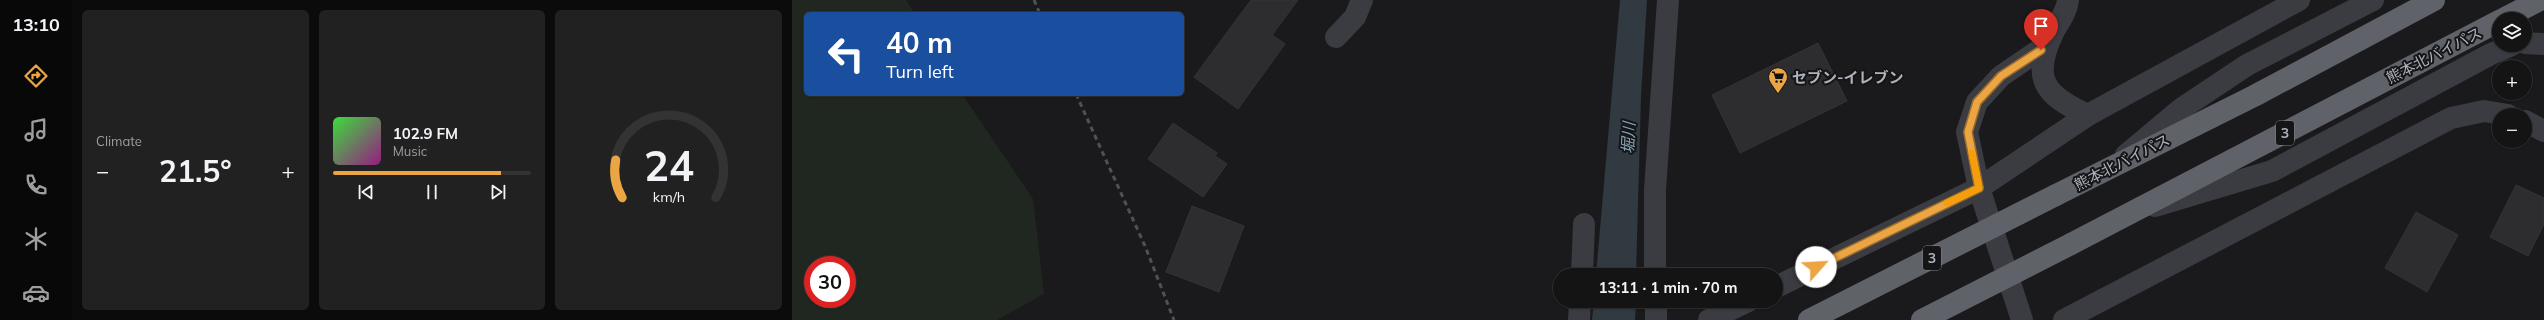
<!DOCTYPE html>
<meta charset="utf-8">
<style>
:root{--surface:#141415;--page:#212122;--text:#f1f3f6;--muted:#9d9ea0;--line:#333334;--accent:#eba543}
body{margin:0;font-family:Mulish,"Noto Sans JP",sans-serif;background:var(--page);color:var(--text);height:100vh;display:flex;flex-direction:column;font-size:15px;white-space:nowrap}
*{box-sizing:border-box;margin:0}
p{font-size:13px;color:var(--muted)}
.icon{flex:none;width:22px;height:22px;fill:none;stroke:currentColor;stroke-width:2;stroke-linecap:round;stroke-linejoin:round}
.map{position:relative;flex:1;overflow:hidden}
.drawer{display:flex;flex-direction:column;gap:10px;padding:10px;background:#0b0b0c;width:720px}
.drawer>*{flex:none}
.hud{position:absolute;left:12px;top:12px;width:380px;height:84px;border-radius:6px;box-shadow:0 1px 3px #0004,0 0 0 1px var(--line);background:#1a4fa0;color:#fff;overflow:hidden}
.buttons{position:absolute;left:1700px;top:12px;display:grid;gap:8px}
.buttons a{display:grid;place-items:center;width:40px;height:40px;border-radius:50%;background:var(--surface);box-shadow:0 1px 3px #0004,0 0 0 1px var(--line);font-size:20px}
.speed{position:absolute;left:12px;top:256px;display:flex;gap:8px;font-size:20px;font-weight:700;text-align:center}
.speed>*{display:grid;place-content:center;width:52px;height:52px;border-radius:50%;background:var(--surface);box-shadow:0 1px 3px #0004,0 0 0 1px var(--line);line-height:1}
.speed .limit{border:6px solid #d22;background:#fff;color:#111}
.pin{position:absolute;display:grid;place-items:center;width:34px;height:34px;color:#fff;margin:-41px -17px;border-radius:50% 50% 50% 0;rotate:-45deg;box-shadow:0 0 4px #0007}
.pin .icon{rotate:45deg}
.me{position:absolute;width:44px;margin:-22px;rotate:64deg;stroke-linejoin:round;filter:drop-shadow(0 0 3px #0008)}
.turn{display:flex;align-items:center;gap:14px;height:84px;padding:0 16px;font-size:18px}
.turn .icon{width:52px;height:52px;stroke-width:2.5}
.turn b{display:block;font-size:28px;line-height:34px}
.big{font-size:30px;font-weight:700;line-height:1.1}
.drawer .card{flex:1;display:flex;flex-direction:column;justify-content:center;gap:6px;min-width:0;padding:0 14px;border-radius:6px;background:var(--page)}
.drawer .dial{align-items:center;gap:0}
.dial svg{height:104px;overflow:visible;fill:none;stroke:var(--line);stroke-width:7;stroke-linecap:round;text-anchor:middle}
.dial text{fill:var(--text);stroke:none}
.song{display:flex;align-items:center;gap:12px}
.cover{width:48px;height:48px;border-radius:6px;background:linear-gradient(135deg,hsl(120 70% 55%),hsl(310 70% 35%))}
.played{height:4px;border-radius:2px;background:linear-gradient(90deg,var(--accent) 85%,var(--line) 85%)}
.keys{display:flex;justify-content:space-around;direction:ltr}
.heat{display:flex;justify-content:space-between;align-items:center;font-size:22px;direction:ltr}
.drawer .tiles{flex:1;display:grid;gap:10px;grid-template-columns:repeat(3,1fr)}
.trip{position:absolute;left:761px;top:268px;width:230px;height:40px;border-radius:20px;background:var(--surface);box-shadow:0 1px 3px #0004,0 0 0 1px var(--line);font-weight:700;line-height:40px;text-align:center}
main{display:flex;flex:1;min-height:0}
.tab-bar{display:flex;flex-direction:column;width:72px;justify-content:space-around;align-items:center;background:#080808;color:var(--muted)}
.tab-bar .icon{width:28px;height:28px}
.tab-bar .active{color:var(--accent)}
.tab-bar b{font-size:18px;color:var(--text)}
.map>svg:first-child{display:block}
</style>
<main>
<nav class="tab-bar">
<b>13:10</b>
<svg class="icon active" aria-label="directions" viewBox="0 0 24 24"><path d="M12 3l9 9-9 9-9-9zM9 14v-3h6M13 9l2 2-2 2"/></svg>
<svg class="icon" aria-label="music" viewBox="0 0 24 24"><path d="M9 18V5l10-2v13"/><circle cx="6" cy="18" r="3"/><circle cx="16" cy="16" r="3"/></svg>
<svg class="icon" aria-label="phone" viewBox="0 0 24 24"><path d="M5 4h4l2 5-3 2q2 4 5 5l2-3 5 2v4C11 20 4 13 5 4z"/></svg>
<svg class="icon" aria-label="climate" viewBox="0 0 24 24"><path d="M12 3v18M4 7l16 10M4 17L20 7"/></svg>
<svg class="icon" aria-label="car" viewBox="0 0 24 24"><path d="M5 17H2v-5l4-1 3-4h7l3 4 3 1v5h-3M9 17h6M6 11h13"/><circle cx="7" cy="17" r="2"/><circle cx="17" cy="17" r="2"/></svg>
</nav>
<section class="drawer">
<div class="tiles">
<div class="card"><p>Climate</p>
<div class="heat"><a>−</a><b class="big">21.5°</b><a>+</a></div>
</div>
<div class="card">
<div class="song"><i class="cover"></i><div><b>102.9 FM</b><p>Music</p></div></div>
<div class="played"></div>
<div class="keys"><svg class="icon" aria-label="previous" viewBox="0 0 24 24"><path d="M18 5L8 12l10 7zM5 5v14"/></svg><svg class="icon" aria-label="pause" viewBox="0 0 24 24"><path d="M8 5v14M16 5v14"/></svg><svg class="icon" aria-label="next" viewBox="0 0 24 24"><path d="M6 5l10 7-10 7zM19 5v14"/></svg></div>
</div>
<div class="card dial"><svg viewBox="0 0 100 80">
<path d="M14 69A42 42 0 1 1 86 69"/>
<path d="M14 69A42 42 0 0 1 9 40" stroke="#eba543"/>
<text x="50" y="56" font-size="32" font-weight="700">24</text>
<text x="50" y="72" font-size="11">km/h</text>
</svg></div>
</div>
</section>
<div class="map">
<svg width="1752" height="320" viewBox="0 0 1752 320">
<rect width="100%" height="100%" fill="#1a1a1c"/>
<path fill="#202720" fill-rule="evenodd" d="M0,0H114L123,14H14V94H170L241,199L252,294L205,320H0ZM21,265H55V299H21Z"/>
<g fill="#303a40">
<polygon points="828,0 855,0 849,96 844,275 804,275"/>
<polygon points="802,301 844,301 843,320 800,320"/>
</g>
<g fill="#2d2d30" stroke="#343438">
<polygon points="459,0 506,0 480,35 493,44 446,109 402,77"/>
<polygon points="1026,43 1055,101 948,153 920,95"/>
<polygon points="381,123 425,153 423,156 435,164 411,197 356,159"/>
<polygon points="1724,185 1752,198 1752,224 1736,256 1698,237"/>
<polygon points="400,206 452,226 427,292 374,272"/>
<polygon points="1624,212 1666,235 1635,292 1593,268"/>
</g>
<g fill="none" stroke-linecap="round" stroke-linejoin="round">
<g stroke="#3b3c41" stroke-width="22">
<path d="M1276,0C1275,11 1267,22 1262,31C1239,78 1251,95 1296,115"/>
<polyline points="544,37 563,17 570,0"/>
<polyline points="1733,43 1752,44"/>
<polyline points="1733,121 1752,131"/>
<polyline points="1334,155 1389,109 1455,65 1581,0"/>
<polyline points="1363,206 1480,171 1699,54 1720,45"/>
<polyline points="790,275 792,224"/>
<polyline points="863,275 863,190 876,0"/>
<polyline points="984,287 1187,188 1296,115 1507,0"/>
<polyline points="864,301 864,320"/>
<polyline points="787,320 788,301"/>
<polyline points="917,320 956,301"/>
<polyline points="1230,320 1187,188 1175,132 1185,102 1209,76 1256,44"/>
<polyline points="1272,320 1659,118 1692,111 1716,115"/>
</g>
<g stroke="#5f6269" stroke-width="22">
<polyline points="1711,19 1748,0"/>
<polyline points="1264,195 1462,96 1642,0"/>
<polyline points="1279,244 1707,21"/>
</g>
<g stroke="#4e5156" stroke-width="3" stroke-dasharray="5 4" stroke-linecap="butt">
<polyline points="242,0 248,14"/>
<polyline points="284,94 353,246 382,320"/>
</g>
<g stroke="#5f6269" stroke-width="22">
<polyline points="1017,320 1264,195"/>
<polyline points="1130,320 1279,244"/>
</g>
</g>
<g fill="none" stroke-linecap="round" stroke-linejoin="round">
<defs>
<polyline id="route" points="1024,267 1187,188 1176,132 1185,102 1209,76 1249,50"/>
</defs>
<use href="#route" stroke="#996b2c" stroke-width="10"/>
<use href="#route" stroke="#eba543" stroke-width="7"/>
<polyline stroke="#f59e0b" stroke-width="7" points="1155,203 1187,188 1180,153"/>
</g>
<defs>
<symbol id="supermarket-pin" viewBox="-11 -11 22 30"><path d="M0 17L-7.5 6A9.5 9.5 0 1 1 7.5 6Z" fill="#eba543" stroke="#151517"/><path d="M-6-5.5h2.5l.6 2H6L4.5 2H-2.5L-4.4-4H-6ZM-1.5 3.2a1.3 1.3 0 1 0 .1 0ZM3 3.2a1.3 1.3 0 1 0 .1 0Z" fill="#111"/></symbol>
</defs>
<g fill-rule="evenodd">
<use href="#supermarket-pin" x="975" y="66" width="22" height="30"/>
</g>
<g text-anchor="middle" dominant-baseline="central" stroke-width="4" stroke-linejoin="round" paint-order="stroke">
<g fill="#151517" stroke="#7f838a" stroke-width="1">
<rect x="1484" y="121" width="18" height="24" rx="3"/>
<rect x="1131" y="246" width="18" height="24" rx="3"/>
</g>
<g font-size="14" font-weight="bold" fill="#adb2bb">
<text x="1493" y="133">3</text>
<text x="1140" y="258">3</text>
</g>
<g font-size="15" fill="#adb2bb" stroke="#151517">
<text transform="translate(1642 55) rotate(-27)">熊本北バイパス</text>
<text transform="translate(1330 162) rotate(-27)">熊本北バイパス</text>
</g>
<g font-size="15" font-weight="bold" fill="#adb2bb" stroke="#151517" text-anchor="start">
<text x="1000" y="77">セブン-イレブン</text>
</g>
<g font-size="16" font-style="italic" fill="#86a2b4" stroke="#151517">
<text transform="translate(836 138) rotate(-87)">堀川</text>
</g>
</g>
</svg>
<div class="buttons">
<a><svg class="icon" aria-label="layers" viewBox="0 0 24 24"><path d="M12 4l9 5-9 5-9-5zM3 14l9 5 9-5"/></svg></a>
<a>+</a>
<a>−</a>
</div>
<div class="speed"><div class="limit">30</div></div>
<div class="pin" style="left:1249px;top:50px;background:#d93025"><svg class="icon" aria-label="arrive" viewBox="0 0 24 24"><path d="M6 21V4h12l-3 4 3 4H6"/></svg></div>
<svg class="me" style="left:1024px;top:267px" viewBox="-20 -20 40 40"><circle r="19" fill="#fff"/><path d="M0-13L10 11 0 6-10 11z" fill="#eba543"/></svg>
<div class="trip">13:11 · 1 min · 70 m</div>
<div class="hud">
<div class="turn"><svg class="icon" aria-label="left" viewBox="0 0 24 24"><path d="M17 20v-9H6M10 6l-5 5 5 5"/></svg><div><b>40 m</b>Turn left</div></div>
</div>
</div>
</main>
